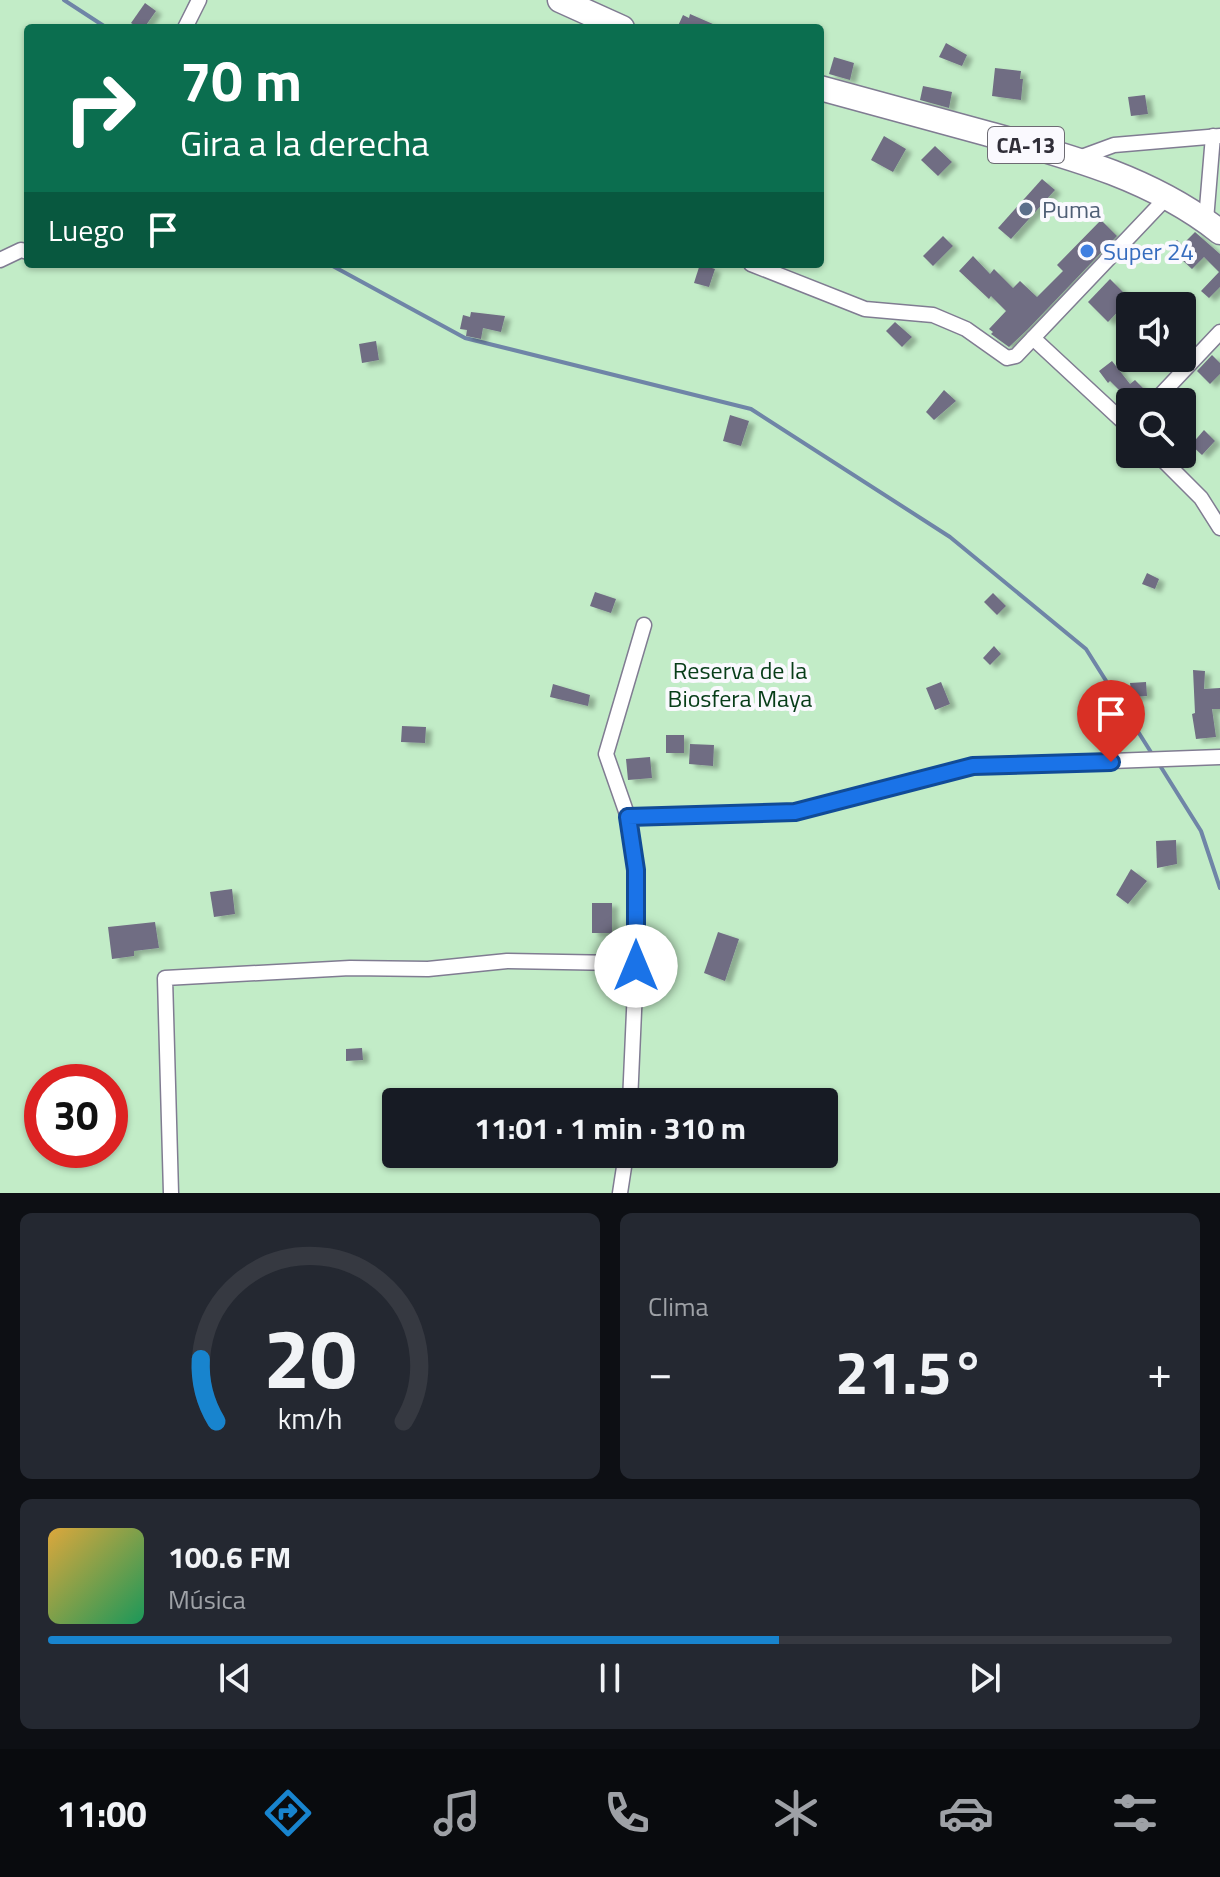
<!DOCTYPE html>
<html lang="es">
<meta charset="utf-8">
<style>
:root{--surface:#171b24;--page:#242831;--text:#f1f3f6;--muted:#9ea1a6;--line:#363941;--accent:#1884ce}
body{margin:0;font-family:"Titillium Web",sans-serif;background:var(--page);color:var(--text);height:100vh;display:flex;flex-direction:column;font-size:30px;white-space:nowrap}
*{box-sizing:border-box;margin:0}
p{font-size:26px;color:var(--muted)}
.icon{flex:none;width:44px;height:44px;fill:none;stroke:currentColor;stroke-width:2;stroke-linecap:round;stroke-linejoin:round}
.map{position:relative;height:1193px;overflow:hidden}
.drawer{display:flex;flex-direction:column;gap:20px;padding:20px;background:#0d0f14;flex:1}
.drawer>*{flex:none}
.guide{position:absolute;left:24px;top:24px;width:800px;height:244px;border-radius:8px;box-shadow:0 2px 6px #0004;background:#0b6e4f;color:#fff;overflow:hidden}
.controls{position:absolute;left:1116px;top:292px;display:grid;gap:16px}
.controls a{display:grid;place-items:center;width:80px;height:80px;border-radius:8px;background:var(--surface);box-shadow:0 2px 6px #0004;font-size:40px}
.speed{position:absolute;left:24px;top:1064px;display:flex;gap:16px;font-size:40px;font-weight:700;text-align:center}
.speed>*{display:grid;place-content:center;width:104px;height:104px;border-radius:50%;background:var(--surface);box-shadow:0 2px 6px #0004;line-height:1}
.speed .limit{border:12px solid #d22;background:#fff;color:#111}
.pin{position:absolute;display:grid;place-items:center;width:68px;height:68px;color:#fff;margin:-82px -34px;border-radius:50% 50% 50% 0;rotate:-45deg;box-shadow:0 0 8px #0007}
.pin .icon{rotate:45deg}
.me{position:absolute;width:88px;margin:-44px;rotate:0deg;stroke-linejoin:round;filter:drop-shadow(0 0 6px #0008)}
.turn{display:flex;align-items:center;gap:28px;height:168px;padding:0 24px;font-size:36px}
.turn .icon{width:104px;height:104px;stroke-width:2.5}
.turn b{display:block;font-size:56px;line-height:68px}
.then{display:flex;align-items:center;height:76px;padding:0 24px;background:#0003;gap:16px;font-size:30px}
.big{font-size:60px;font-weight:700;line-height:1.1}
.drawer .widget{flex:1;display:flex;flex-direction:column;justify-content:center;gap:12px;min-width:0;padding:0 28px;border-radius:12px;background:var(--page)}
.drawer .dial{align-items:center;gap:0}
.dial svg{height:208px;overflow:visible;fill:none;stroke:var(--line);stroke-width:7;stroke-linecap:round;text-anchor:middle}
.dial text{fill:var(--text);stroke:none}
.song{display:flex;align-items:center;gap:24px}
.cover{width:96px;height:96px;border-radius:12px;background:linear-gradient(135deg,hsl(40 70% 55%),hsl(150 70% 35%))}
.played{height:8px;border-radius:4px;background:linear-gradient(90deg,var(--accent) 65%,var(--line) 65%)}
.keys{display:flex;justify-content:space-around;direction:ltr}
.heat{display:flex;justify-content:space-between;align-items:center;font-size:44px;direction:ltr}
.drawer .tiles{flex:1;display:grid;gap:20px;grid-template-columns:1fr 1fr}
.widget:last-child{grid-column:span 2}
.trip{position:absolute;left:382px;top:1088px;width:456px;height:80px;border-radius:8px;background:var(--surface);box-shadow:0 2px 6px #0004;font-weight:700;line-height:80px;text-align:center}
.tabs{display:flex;height:128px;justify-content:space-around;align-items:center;background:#090b0e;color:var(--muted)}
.tabs .icon{width:56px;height:56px}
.tabs .active{color:var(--accent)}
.tabs b{font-size:36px;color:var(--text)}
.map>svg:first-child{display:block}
</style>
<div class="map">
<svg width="1220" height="1193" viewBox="0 0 1220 1193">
<defs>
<filter id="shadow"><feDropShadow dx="6" dy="3.5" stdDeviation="2" flood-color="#0004"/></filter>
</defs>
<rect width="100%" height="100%" fill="#faf9fe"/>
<path fill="#c2ecc7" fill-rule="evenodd" d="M0,0H1220V1193H0ZM28,28H820V264H28ZM1130,306H1182V358H1130ZM1130,402H1182V454H1130ZM42,1082H110V1150H42ZM396,1102H824V1154H396Z"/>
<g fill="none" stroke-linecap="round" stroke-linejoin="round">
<g stroke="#6f85a7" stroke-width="4">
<polyline points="64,0 107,28"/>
<polyline points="329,264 465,338 751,409 950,537 1086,649 1154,757"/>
<polyline points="1159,764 1201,831 1220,888"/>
</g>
</g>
<g fill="#706d83" filter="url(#shadow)">
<polygon points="145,3 156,11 144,28 139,28 131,23"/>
<polygon points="690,14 722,28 677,28 683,15 689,18"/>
<polygon points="946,43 967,55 962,66 939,57"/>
<polygon points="834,57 854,63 850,80 829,74"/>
<polygon points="995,68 1021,71 1020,79 1023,79 1021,100 992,96"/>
<polygon points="923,86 952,92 949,108 920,100"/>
<polygon points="1145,95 1148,114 1131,116 1128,97"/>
<polygon points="884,136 906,149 893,172 871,160"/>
<polygon points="935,146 952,162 938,176 921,160"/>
<polygon points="1042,179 1055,190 1011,239 998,228"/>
<polygon points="1101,220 1117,236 1028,329 1009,347 991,334 993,332 989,329 1006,311 991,296 989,299 959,271 973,256 990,274 994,269 1013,288 1020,281 1037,297 1063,271 1057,265"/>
<polygon points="1195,232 1220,254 1220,287 1209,298 1201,291 1219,272 1204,257 1192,269 1169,248 1177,240 1182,245"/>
<polygon points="943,236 953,246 933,266 923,256"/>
<polygon points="700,264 715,269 709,287 694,283"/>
<polygon points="1110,279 1130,299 1108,322 1088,302"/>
<polygon points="471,312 505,316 501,332 483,328 481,339 466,336 467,330 460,329 463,315 470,317"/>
<polygon points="895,322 912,337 902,347 886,331"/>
<polygon points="376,341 379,360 362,363 359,344"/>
<polygon points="1212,355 1220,363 1220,374 1210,384 1197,371"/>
<polygon points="1112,361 1130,384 1135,380 1148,393 1144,402 1131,402 1110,381 1108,383 1099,371"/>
<polygon points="944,390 956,401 934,420 926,412"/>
<polygon points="730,415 749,421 741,446 723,441"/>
<polygon points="1204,430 1215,441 1202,455 1191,445"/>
<polygon points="1147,573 1159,579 1155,589 1142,584"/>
<polygon points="595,592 616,599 611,613 590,606"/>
<polygon points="993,593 1006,606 997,615 984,602"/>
<polygon points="994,646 1001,654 990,665 983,658"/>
<polygon points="1193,670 1205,671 1204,689 1220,688 1220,709 1212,709 1216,737 1196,739 1192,714 1195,713"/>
<polygon points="941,682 950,704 935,710 926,688"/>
<polygon points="1146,682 1147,696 1132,697 1130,683"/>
<polygon points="553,684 590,695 588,706 550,697"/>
<polygon points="402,726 426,727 425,743 401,742"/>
<rect x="666" y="735" width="18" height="18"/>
<polygon points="690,744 714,745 713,766 689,764"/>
<polygon points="650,757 652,778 628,780 626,759"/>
<polygon points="1176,840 1177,864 1157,868 1156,841"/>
<polygon points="1131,869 1147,881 1128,904 1116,895"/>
<polygon points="232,889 235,914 214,917 210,892"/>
<rect x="592" y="903" width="20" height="30"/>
<polygon points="155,922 159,948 134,951 134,956 112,959 108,927"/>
<polygon points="718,932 739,939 725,981 704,973"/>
<polygon points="362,1048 363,1060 346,1061 346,1049"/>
</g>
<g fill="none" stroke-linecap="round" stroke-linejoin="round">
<defs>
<g id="street">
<polyline points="185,28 199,0"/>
<polyline points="1076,159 1114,145 1220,136"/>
<polyline points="1206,220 1213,136"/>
<polyline points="0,260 21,250 28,252"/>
<polyline points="751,264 865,309 933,315 966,329 1007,358 1016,356 1168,196"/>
<polyline points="1033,338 1130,428"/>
<polyline points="1154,402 1220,332"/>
<polyline points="1157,454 1201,498 1220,528"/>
<polyline points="628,817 795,812 973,766 1220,757"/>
<polyline points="630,1102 636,966 636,870 628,817 606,754 644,625"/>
<polyline points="171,1193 165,978 350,968 428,969 507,961 618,963 636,966"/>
<polyline points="620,1193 626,1154"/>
</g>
<g id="highway">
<polyline points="560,0 622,28"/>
<path d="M820,88C875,103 930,118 985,133C1068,156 1152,178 1220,232"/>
</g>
</defs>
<use href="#street" stroke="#807c92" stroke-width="17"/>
<use href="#highway" stroke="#807c92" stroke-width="27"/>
<use href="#street" stroke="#fff" stroke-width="14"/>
<use href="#highway" stroke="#fff" stroke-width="24"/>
</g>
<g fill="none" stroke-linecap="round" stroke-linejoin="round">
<defs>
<polyline id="route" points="636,966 636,870 628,817 795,812 973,766 1111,762"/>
</defs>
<use href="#route" stroke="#114b97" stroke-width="20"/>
<use href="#route" stroke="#1a73e8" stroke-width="14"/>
</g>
<circle fill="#5c6f8a" stroke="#faf9fe" stroke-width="3" cx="1026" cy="209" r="8"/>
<circle fill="#3f7fe0" stroke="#faf9fe" stroke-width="3" cx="1087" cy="251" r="8"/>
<g text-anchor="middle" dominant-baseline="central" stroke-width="8" stroke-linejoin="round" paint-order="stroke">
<rect fill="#faf9fe" stroke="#6d6b73" stroke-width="2" x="988" y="127" width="76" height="36" rx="6"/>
<g font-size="22" font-weight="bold" fill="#302e38">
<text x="1026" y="145">CA-13</text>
</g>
<g font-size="24" fill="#4e5e75" stroke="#faf9fe" text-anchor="start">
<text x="1042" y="209">Puma</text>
</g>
<g font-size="24" fill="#366cbe" stroke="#faf9fe" text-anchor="start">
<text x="1103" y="251">Super 24</text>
</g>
<g font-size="24" fill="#073d18" stroke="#faf9fe">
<text x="740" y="670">Reserva de la<tspan x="740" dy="28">Biosfera Maya</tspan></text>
</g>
</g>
</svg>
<div class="controls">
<a><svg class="icon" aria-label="sound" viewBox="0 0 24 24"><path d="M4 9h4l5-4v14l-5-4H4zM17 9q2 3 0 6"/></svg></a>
<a><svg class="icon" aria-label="search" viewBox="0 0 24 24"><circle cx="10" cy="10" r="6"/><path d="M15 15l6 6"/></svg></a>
</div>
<div class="speed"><div class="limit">30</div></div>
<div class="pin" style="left:1111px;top:762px;background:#d93025"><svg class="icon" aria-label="arrive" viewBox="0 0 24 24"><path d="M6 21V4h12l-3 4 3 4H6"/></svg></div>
<svg class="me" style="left:636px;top:966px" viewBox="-20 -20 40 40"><circle r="19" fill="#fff"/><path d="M0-13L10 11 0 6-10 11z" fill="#1a73e8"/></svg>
<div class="trip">11:01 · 1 min · 310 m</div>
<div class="guide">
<div class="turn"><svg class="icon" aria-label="right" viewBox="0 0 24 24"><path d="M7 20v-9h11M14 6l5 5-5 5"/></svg><div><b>70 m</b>Gira a la derecha</div></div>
<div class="then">Luego<svg class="icon" aria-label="arrive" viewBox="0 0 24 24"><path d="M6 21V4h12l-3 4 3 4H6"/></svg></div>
</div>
</div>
<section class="drawer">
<div class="tiles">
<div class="widget dial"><svg viewBox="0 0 100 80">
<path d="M14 69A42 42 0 1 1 86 69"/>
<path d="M14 69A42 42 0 0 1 8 45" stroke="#1884ce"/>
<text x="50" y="56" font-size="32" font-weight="700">20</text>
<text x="50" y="72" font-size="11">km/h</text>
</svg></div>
<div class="widget"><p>Clima</p>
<div class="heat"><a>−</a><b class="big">21.5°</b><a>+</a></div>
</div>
<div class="widget">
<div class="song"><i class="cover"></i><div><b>100.6 FM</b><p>Música</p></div></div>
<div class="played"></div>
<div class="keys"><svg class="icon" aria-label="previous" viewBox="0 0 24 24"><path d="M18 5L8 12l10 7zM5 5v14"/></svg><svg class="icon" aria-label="pause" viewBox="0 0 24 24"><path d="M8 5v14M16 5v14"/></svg><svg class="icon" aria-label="next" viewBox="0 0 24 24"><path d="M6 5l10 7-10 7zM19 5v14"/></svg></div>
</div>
</div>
</section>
<nav class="tabs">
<b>11:00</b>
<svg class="icon active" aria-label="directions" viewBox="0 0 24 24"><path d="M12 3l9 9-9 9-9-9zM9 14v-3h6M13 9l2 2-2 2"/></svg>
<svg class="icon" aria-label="music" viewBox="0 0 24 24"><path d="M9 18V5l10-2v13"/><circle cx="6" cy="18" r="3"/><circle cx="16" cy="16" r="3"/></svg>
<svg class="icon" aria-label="phone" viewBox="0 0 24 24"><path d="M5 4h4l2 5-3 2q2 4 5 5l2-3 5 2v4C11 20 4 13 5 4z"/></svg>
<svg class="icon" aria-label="climate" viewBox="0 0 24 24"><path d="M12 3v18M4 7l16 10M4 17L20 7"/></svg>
<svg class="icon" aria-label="car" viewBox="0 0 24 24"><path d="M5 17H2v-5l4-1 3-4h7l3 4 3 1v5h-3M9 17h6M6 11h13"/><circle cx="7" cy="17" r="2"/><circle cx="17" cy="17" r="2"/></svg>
<svg class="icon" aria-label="filters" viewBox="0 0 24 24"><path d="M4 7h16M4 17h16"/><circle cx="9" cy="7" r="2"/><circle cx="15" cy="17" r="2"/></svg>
</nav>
